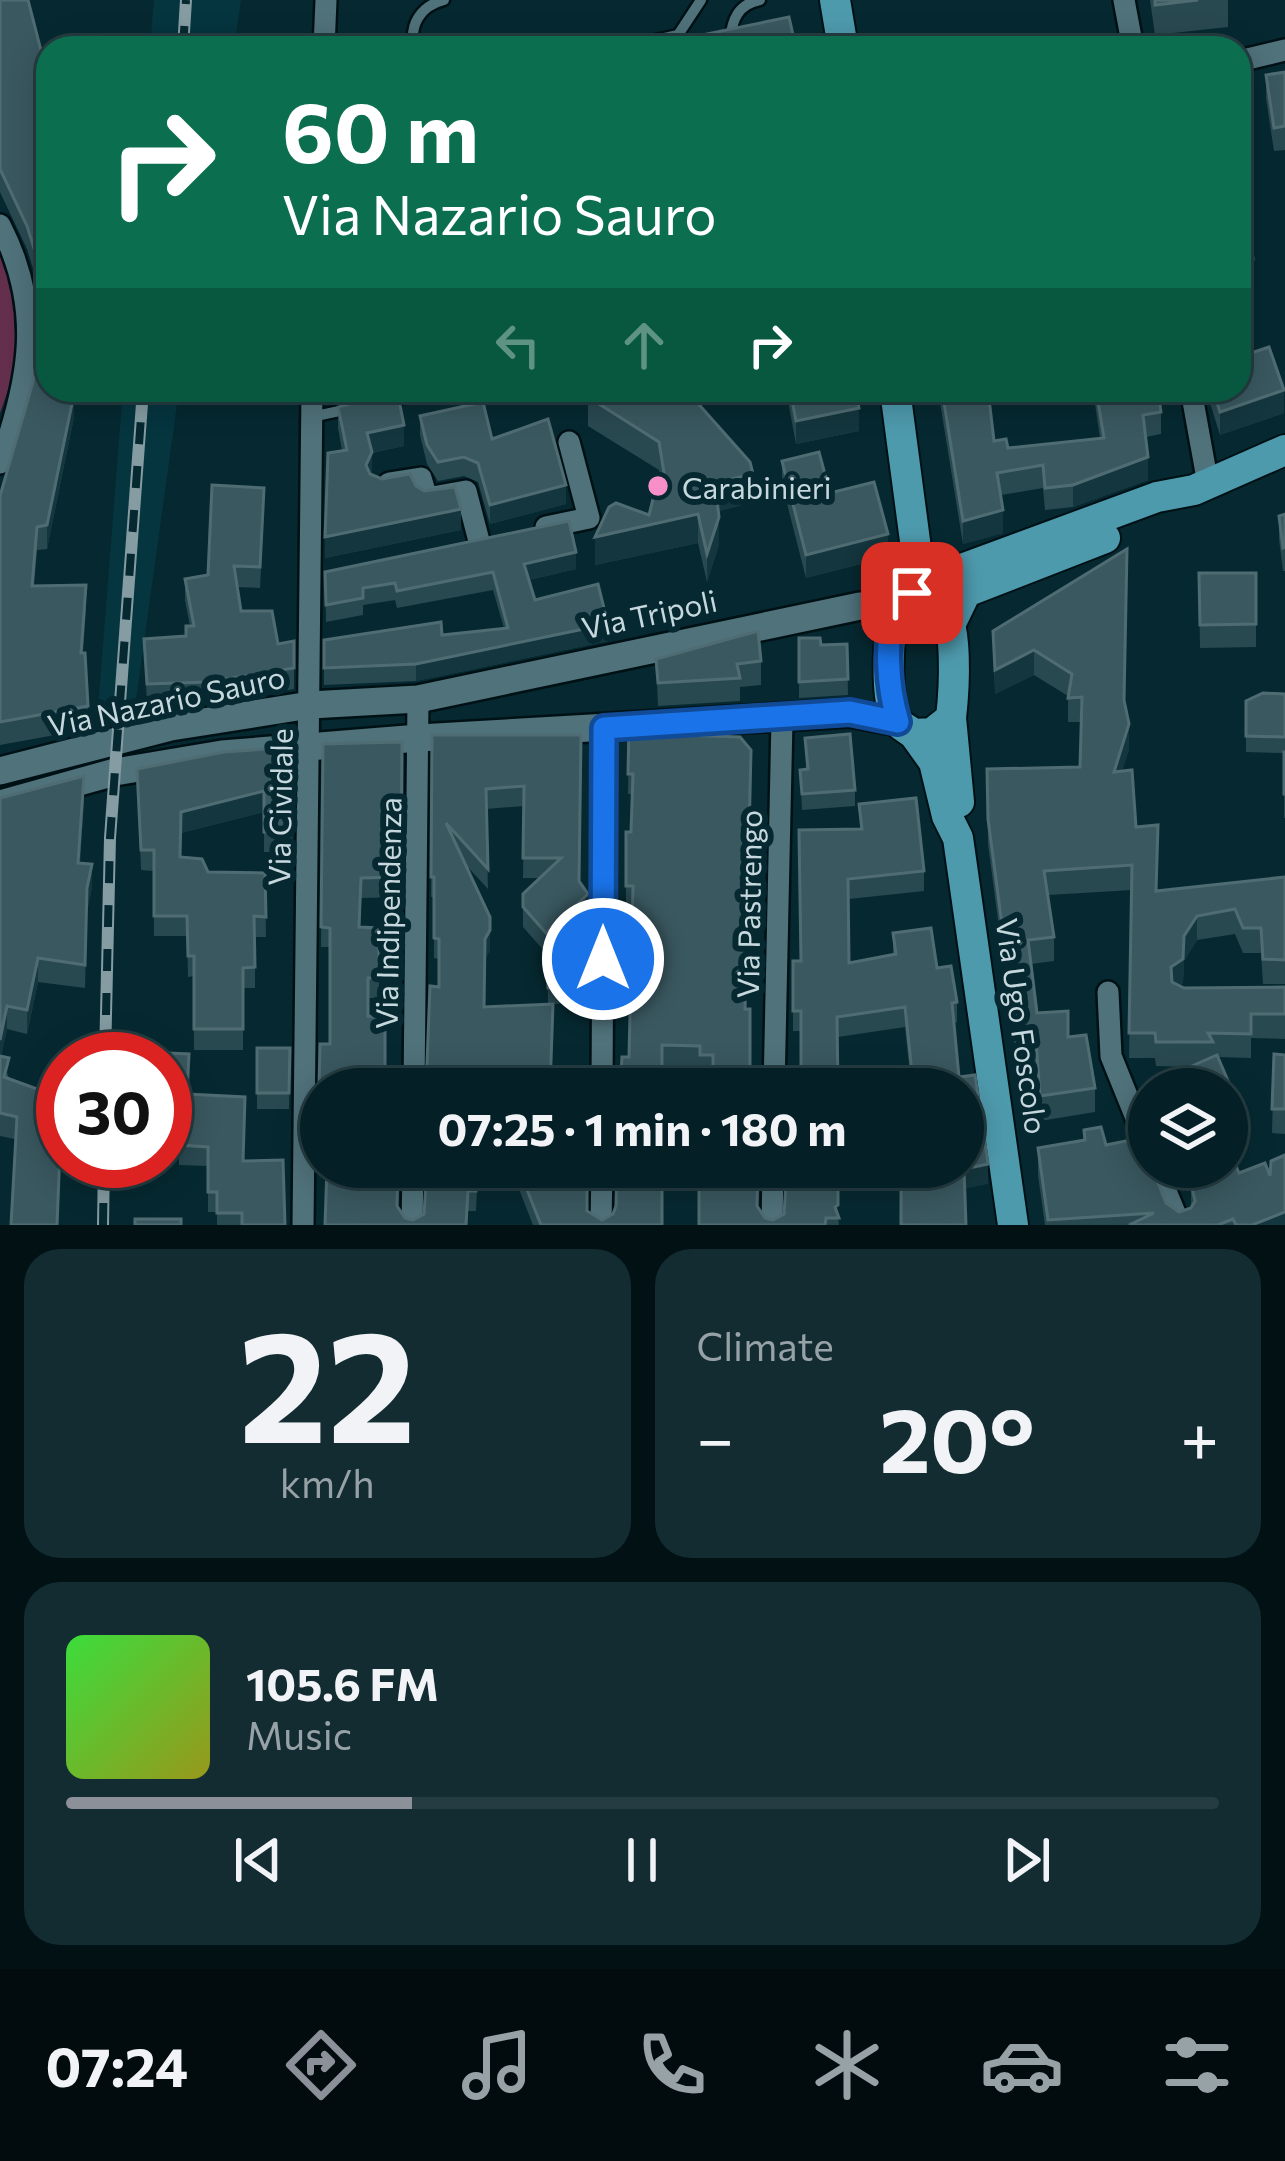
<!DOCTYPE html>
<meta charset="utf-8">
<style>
:root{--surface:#041f25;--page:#122c32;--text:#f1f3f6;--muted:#97a2a7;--line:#253d42;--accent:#8c9099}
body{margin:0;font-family:Commissioner,sans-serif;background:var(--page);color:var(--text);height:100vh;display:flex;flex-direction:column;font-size:45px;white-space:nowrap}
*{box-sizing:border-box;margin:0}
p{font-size:39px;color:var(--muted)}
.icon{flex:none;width:66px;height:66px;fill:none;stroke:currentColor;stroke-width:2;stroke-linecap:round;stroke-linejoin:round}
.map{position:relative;height:1225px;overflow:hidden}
.side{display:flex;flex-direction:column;gap:24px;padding:24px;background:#021114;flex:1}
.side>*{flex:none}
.guide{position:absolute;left:36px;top:36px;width:1215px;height:366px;border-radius:36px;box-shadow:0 6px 30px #0003,0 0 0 3px var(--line);background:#0b6e4f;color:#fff;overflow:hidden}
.buttons{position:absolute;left:1128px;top:1068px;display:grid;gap:24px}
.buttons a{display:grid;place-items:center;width:120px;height:120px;border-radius:50%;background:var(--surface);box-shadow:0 6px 30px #0003,0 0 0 3px var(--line);font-size:60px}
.speed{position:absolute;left:36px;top:1032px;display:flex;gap:24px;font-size:60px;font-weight:700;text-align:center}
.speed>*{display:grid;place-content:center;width:156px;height:156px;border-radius:50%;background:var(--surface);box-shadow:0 6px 30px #0003,0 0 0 3px var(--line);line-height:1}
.speed .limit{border:18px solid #d22;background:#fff;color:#111}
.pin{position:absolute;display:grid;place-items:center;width:102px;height:102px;color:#fff;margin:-51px;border-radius:24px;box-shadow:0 6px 18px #0006}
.me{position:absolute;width:132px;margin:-66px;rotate:0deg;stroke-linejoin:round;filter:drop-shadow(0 0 9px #0008)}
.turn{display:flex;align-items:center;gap:42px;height:252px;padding:0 48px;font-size:54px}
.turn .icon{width:156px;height:156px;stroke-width:2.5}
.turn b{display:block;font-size:84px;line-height:102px}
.lanes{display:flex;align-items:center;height:114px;padding:0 48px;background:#0003;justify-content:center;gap:60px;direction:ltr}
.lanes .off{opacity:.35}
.big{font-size:90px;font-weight:700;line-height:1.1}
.side .widget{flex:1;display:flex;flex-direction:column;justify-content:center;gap:18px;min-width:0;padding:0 42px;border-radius:36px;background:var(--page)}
.side .dial{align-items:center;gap:0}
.dial b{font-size:156px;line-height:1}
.song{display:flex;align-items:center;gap:36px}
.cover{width:144px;height:144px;border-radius:18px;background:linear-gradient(135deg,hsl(120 70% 55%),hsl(60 70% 35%))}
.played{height:12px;border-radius:6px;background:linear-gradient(90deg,var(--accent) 30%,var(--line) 30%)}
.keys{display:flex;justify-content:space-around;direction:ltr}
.heat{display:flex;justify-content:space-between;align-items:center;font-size:66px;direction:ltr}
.side .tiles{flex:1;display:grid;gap:24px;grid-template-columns:1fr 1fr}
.widget:last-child{grid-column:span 2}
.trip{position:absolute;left:300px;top:1068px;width:684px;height:120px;border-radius:60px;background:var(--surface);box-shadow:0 6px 30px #0003,0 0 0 3px var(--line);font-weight:700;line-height:120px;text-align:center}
.menu{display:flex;height:192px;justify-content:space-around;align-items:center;background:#020c0f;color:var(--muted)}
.menu .icon{width:84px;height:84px}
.menu .selected{color:var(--accent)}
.menu b{font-size:54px;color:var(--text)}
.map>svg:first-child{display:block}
</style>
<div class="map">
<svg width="1285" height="1225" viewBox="0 0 1285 1225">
<rect width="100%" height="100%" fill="#062931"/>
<g fill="#05353f">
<polygon points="154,0 241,0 234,48 150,48"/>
<polygon points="123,390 179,390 134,714 97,722"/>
</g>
<path fill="#632f4c" d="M0,241C25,302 23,353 0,413Z"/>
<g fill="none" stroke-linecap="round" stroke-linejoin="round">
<defs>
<g id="service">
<path d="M730,40C732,20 738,4 760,0"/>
<path d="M414,48C409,24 421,6 444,0"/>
<polyline points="620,48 678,35 701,0"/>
<polyline points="390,401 443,390"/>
<polyline points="311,417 349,409"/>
</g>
<g id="minor">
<polyline points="1124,0 1133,48"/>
<polyline points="324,48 326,0"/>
<polyline points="1239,61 1285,50"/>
<path d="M0,225C43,308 30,378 0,463"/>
<polyline points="1191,390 1208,484"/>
<polyline points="389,483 421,478 427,498 466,491 479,541"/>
<polyline points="546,527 589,518 569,442"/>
<polyline points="1108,992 1111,1056 1149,1150"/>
<polyline points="414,1089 418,699"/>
<polyline points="602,1089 604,728"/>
<polyline points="774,1089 782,720"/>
<polyline points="1156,1167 1180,1225"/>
<polyline points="303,1225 312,390"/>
<polyline points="412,1225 413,1167"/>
<polyline points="601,1225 602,1167"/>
<polyline points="772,1225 773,1167"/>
</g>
<g id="tertiary">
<polyline points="0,771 171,727 310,705 418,699 860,606 895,605"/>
<polyline points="0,804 115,772 222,754 419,738 850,713 898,722"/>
</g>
<g id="primary">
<polyline points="835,0 843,48"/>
<polyline points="895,390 917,556 903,600"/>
<path d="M912,593C923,594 932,594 940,602C959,620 954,692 951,718L932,733L914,734C909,730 902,727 898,722C883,701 889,629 895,605Z"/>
<polyline points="928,595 948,574 1157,497 1194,490 1285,450"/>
<polyline points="951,623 966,592 1105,538"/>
<polyline points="951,718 959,802"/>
<polyline points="914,734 934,762 947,816 958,838 1013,1225"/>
</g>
</defs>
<use href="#service" stroke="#001116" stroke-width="15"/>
<use href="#minor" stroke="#001116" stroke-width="26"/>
<use href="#tertiary" stroke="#001116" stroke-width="32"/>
<use href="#primary" stroke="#001116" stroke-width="34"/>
<use href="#service" stroke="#50727b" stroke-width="10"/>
<use href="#minor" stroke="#50727b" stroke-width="21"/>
<use href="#tertiary" stroke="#50727b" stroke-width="27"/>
<use href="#primary" stroke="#4e9aad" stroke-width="30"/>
<defs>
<g id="rail">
<polyline points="183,48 186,0"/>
<polyline points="105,1059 110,838 143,390"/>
<polyline points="103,1225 104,1161"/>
</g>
</defs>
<use href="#rail" stroke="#849ca2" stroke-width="12"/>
<use href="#rail" stroke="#062931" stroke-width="8" stroke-dasharray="22" stroke-linecap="butt"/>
</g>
<g fill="#294951" fill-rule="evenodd">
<polygon points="0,0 28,0 48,390 71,390 74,417 47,549 37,550 34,586 86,608 83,653 88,706 88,729 0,745 0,496 33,382 41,330 37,281 27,249 0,192"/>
<polygon points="1150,0 1228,0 1228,27 1155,35"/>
<polygon points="1285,72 1285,150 1274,151 1266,98 1266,75"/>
<polygon points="1239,162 1253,259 1253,275 1239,277"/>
<polygon points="368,390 404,446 372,453 371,475 416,486 461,530 325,558 342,450 338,428 338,407 350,404 368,394"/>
<polygon points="786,390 855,390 859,431 796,444"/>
<polygon points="938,390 1015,390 988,395 994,441 1008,448 1100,438 1093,390 1158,390 1161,412 1161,434 1146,437 1148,480 1073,507 1045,510 1043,488 1001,495 1003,533 963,544"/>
<polygon points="1206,390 1239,390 1284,413 1220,435"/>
<polygon points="588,397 753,502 719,511 719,545 707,582 698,543 595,565 649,515 661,481 659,470 588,426"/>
<polygon points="420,416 492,439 566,504 490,524 478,482 464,476 438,481 427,464 420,435"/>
<polygon points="782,461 830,493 888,557 806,578 782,484"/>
<polygon points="264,509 260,588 237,587 241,611 278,644 294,641 294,689 208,703 147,706 144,639 186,636 190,626 185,600 185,579 208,575"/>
<polygon points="1285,514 1285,571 1283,571 1279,539 1279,516"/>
<polygon points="1127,549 1125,702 1129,749 1122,771 1136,827 1157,891 1285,877 1285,984 1263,984 1261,953 1243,953 1235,934 1197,940 1184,961 1183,983 1179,986 1184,988 1285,987 1285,1039 1251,1038 1251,1058 1218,1057 1244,1141 1227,1089 1158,1089 1158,1081 1191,1067 1156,1066 1155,1058 1129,1058 1132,890 1048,895 1054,937 1054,961 1031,964 1037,1013 1068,1037 1095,1088 1095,1112 1040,1121 1036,1067 1017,1064 988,844 987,769 1080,767 1082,722 1068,722 1068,696 1034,675 995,694 993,631"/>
<polygon points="576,569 529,580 535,600 608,641 416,681 324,685 324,640 442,635 504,628 493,590 397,608 395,600 363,605 363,615 326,622 325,572"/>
<polygon points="1199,573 1256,573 1256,647 1200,648"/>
<polygon points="799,638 821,645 847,644 848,695 799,698"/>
<polygon points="656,659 761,661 761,685 740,687 740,701 658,706"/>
<polygon points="1285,694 1285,818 1284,818 1284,753 1246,752 1246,701"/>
<polygon points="629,724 653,731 746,1009 750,1075 772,1084 801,1076 801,1031 793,1031 793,961 801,961 860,829 859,804 924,871 924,891 849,899 849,963 893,955 893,933 937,968 957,1002 957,1022 954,1023 959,1077 988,1184 945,1182 943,1172 934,1167 963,1167 911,1083 905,1027 838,1037 838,1089 713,1089 713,1075 700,1075 700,1066 662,1065 629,1057 632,906 626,906 626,832 631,832 632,794 628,794"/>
<path d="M432,735H581L579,882L588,914L557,942L586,941L587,1003L553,1004L551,1089H426L439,987V959L434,958V897H431ZM524,806L523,878H540L523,894V927L546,953L547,951L548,1004L484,1007L485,959L490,950L465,864L488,889L486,809Z"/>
<polygon points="805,738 855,790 855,806 802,810 800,770 806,770"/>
<polygon points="402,742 401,897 361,898 360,927 379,928 379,998 368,998 321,1089 321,1109 319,1109 320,1044 330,1044 330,947 321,947 323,744"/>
<polygon points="293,747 292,852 264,852 264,812 181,833 180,857 208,872 265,873 266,937 255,937 255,988 243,988 243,1050 194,1050 194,976 188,977 187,936 154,936 154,871 141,870 137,769"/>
<polygon points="0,798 84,799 80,863 92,887 87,911 85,988 38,982 27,1034 7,1029 1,1056 9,1078 59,1097 63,1072 63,1149 0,1136"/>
<polygon points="257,1048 290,1048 289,1109 257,1109"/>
<polygon points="1274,1054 1285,1055 1285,1134 1272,1133"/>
<polygon points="165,1059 188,1094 243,1161 285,1225 217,1225 217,1212 208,1212 208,1166 179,1165 179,1146 165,1145"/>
<polygon points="1084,1130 1106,1145 1166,1203 1179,1212 1191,1208 1191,1184 1239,1173 1285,1225 1045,1225 1038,1175 1038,1148 1084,1140"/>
<polygon points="478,1167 476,1211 468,1211 467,1225 325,1225 397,1206 405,1218 413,1220 424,1214"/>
<polygon points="517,1167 587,1167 587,1211 602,1220 613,1214 616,1206 617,1167 678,1168 662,1168 662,1225 533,1225 517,1184"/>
<polygon points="757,1206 765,1218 773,1220 838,1216 839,1225 699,1225"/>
</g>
<g fill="#14363e">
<polygon points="1284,390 1284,413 1220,435 1220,412"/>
<polygon points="74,394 74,417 47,549 47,525"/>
<polygon points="859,408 859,431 796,444 796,421"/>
<polygon points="404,425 404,446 372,453 372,473 366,486 367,433"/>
<polygon points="1148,457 1148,480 1073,507 1073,485"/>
<polygon points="753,474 753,502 715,512 715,483"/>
<polygon points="566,485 566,504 490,524 490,505"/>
<polygon points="461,509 461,530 325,558 325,537"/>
<polygon points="1003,510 1003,533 963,544 963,521"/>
<polygon points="698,514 698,543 595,565 595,537"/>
<polygon points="719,517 719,545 707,582 707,554"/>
<polygon points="888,534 888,557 806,578 806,555"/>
<polygon points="576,552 576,569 524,581 524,564"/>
<polygon points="608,624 608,641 416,681 416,664"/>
<polygon points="1034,650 1034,675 995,694 995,670"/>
<polygon points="1129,724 1129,749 1114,797 1114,772"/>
<polygon points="84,776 84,799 78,887 78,863"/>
<polygon points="264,791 264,812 181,833 181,812"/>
<polygon points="92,864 92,887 87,911 85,988 87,888"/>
<polygon points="588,894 588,914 546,953 546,933"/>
<polygon points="1197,916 1197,940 1184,961 1183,983 1171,991 1171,967 1184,936"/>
<polygon points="490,930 490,950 485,959 485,939"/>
<polygon points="38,958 38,982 27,1034 27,1010"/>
<polygon points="7,1006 7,1029 0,1063 0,1040"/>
<polygon points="1244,1118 1244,1141 1227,1148 1227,1125"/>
<polygon points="988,1164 988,1184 964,1189 964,1169"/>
<polygon points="1285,1212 1285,1225 1252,1225"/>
</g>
<g fill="#3a5860" stroke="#506c73" stroke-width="3">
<polygon points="0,0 28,0 44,62 48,62 48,390 67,390 67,392 74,394 47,525 37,527 32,586 86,585 81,653 85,653 88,706 0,722 0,496 33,382 42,321 37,258 27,226 0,169"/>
<polygon points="1155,0 1198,0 1155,5"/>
<polygon points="789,17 796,48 639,48"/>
<polygon points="272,39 303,42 303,48 271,48"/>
<polygon points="1285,72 1285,126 1274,128 1266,75"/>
<polygon points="1239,162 1253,259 1239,262"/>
<polygon points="1269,347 1284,390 1220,412 1213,390 1239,390 1239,357"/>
<polygon points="388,390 397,390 404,425 367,433 372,452 366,465 370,474 382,479 410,474 416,486 424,491 455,487 461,509 325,537 328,453 347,450 338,407 350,404 354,397"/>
<polygon points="592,390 686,390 750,462 753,474 715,483 719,517 707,554 698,514 595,537 609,507 616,503 649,515 657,483 665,479 659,442 588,397"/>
<polygon points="790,390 855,390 859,408 796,421"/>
<polygon points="942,390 988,390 994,441 1006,439 1008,448 1104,438 1096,390 1158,390 1161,412 1143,415 1148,457 1073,485 1045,488 1043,465 997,473 1003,510 963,521"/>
<polygon points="483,402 492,439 548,419 566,485 490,505 478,463 464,457 438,462 427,445 420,416"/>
<polygon points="819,452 830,493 874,482 888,534 806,555 782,461"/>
<polygon points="212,485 264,488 260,567 234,566 241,611 272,611 278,644 294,641 294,668 208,682 147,684 144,639 186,636 186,626 194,626 185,579 208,575"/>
<polygon points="1285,514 1285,547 1283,548 1279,516"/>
<polygon points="569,521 576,552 524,564 535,600 598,584 608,624 416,664 324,668 324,640 441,622 442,635 508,628 493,572 397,591 395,583 363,588 363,598 326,605 325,572"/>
<polygon points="1127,549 1124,700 1129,724 1114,772 1132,770 1136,827 1158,825 1156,891 1285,877 1285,960 1263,959 1261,928 1243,928 1235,909 1197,916 1184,936 1183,959 1171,967 1172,982 1184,988 1285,987 1285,1014 1251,1014 1251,1034 1208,1033 1213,1042 1156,1042 1155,1033 1129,1033 1132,865 1044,871 1054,937 1028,940 1037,1013 1068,1011 1068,1037 1086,1035 1095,1088 1040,1096 1036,1042 1017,1039 988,819 987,769 1080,767 1082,697 1068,698 1072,674 1034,650 995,670 993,631"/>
<polygon points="1199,573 1256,573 1256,624 1200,625"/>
<polygon points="758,631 761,661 737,664 740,678 658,683 656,659"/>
<polygon points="799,638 820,638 821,645 847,644 848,679 799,682"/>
<polygon points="1263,693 1285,694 1285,737 1246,736 1246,701"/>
<polygon points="629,724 653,724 653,731 680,735 740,737 751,750 745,1009 750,1009 750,1075 761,1076 772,1084 787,1076 801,1076 801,1011 793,1011 793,961 801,961 799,830 862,829 859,804 916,798 924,871 848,879 849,963 896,954 893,933 931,928 937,968 951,966 957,1002 952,1003 959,1077 975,1075 988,1164 964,1169 966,1225 901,1225 901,1183 948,1182 946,1167 963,1167 963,1089 897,1089 897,1086 913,1082 905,1007 837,1017 838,1089 713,1089 713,1055 700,1055 700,1046 662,1045 662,1089 620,1089 622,1057 629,1057 633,886 626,886 626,832 631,832 633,774 628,774"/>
<polygon points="850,734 855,790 802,794 800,770 808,769 805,738"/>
<polygon points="432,735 581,735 579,881 588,894 546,933 523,907 523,894 561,858 523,858 524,786 486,789 488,869 446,823 490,917 490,930 485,939 484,1007 553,1004 550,1089 486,1089 480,1075 480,1089 426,1089 430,986 439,987 439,939 434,938 434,877 431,877"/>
<polygon points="402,742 401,877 361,878 359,927 379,928 379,978 368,978 368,1016 385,1017 385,1089 319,1089 320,1044 330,1044 330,928 321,927 323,744"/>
<polygon points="293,747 292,832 264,832 264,791 181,812 180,857 202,859 208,872 265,873 266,917 254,916 255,967 243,968 243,1029 194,1029 194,956 188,956 187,916 154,916 154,850 141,850 137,769 224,752"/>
<rect x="1284" y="752" width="1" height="42"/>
<polygon points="84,776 78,863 92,864 87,888 85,965 38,958 27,1010 7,1006 0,1040 0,798"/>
<polygon points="586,941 587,987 548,988 547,942"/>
<polygon points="257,1048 290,1048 289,1093 257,1093"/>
<polygon points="145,1052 189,1054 187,1094 245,1097 243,1161 283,1160 285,1225 242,1225 242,1213 217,1213 217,1192 208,1192 208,1147 179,1145 180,1126 165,1125 165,1059 145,1059"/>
<polygon points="1274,1054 1285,1055 1285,1109 1272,1109"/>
<polygon points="1217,1055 1244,1118 1227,1125 1227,1089 1161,1089 1158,1081"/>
<polygon points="0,1056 9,1058 4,1077 59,1097 63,1072 63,1125 61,1125 57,1225 11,1225 17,1117 0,1113"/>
<polygon points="1101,1127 1106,1145 1141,1138 1149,1159 1149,1167 1152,1167 1166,1203 1179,1212 1191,1208 1195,1201 1191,1184 1236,1166 1239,1173 1265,1163 1270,1176 1271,1161 1285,1155 1285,1212 1252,1225 1236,1225 1233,1219 1218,1225 1129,1225 1154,1213 1048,1220 1038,1148 1085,1140 1084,1130"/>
<polygon points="327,1167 398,1167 397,1206 405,1218 413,1220 424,1214 427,1167 477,1167 476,1191 468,1191 466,1225 325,1225"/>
<polygon points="518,1167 587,1167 587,1211 602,1220 613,1214 616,1206 617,1167 662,1167 662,1225 541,1225"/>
<polygon points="716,1167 758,1167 757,1206 765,1218 773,1220 784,1214 787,1167 838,1167 838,1205 835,1207 839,1218 826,1218 825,1225 699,1225 699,1188 716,1188"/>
<rect x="135" y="1219" width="46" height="6"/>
</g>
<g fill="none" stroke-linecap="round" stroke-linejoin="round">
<defs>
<path id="route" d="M603,959L604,728L850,712L898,722C887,685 885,641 895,605L912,593"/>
</defs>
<use href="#route" stroke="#114b97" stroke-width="30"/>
<use href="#route" stroke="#1a73e8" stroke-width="21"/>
</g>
<circle fill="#f98fc9" stroke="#062931" stroke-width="4.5" cx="658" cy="486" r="12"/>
<g text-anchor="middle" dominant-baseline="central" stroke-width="12" stroke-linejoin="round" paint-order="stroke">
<g font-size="30" fill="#c6d8dd" stroke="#062931" text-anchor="start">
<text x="682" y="486">Carabinieri</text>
</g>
<g font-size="30" fill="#c6d8dd" stroke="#062931">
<text transform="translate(649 613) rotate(-12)">Via Tripoli</text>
<text transform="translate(166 700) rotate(-12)">Via Nazario Sauro</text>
<text transform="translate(279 807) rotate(-89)">Via Cividale</text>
<text transform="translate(748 904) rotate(-89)">Via Pastrengo</text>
<text transform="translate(387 913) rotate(-89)">Via Indipendenza</text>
<text transform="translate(1023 1026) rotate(82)">Via Ugo Foscolo</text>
</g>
</g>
</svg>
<div class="buttons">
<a><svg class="icon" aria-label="layers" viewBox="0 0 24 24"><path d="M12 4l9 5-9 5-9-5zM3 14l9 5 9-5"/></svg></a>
</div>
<div class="speed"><div class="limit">30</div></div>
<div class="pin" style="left:912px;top:593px;background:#d93025"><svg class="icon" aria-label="arrive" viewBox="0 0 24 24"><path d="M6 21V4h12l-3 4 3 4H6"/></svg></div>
<svg class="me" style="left:603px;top:959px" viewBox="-20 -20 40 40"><circle r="17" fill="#1a73e8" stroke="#fff" stroke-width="3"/><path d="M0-11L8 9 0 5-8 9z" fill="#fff"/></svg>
<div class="trip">07:25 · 1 min · 180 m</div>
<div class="guide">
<div class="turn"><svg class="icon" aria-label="right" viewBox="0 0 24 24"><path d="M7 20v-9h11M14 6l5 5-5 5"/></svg><div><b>60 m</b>Via Nazario Sauro</div></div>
<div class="lanes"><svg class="icon off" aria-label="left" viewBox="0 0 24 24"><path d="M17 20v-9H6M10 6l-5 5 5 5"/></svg><svg class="icon off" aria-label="ahead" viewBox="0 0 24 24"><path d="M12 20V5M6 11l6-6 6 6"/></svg><svg class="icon" aria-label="right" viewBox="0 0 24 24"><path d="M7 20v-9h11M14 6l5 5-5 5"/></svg></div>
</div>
</div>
<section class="side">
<div class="tiles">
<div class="widget dial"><b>22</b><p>km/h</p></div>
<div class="widget"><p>Climate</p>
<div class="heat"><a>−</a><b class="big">20°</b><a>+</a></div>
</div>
<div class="widget">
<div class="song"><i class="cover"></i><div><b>105.6 FM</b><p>Music</p></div></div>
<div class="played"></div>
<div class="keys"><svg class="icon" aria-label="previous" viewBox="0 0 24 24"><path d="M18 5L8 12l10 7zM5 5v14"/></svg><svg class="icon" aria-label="pause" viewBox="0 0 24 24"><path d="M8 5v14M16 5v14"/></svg><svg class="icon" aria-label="next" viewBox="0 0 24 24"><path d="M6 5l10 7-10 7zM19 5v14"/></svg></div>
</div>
</div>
</section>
<nav class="menu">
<b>07:24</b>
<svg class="icon selected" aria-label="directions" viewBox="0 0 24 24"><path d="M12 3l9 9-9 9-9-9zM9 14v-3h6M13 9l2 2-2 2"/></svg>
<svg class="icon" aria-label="music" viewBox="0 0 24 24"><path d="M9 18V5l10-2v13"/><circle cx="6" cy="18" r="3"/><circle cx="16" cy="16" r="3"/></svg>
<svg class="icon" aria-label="phone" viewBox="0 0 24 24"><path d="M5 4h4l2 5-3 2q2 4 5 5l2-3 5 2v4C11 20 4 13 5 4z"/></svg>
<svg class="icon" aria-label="climate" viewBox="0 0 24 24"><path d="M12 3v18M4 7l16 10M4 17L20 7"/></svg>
<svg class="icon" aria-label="car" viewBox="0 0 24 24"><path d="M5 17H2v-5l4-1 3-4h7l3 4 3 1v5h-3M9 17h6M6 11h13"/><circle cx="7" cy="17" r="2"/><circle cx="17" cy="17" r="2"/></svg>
<svg class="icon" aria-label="filters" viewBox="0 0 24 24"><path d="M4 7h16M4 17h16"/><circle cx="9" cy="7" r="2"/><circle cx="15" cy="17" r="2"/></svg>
</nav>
